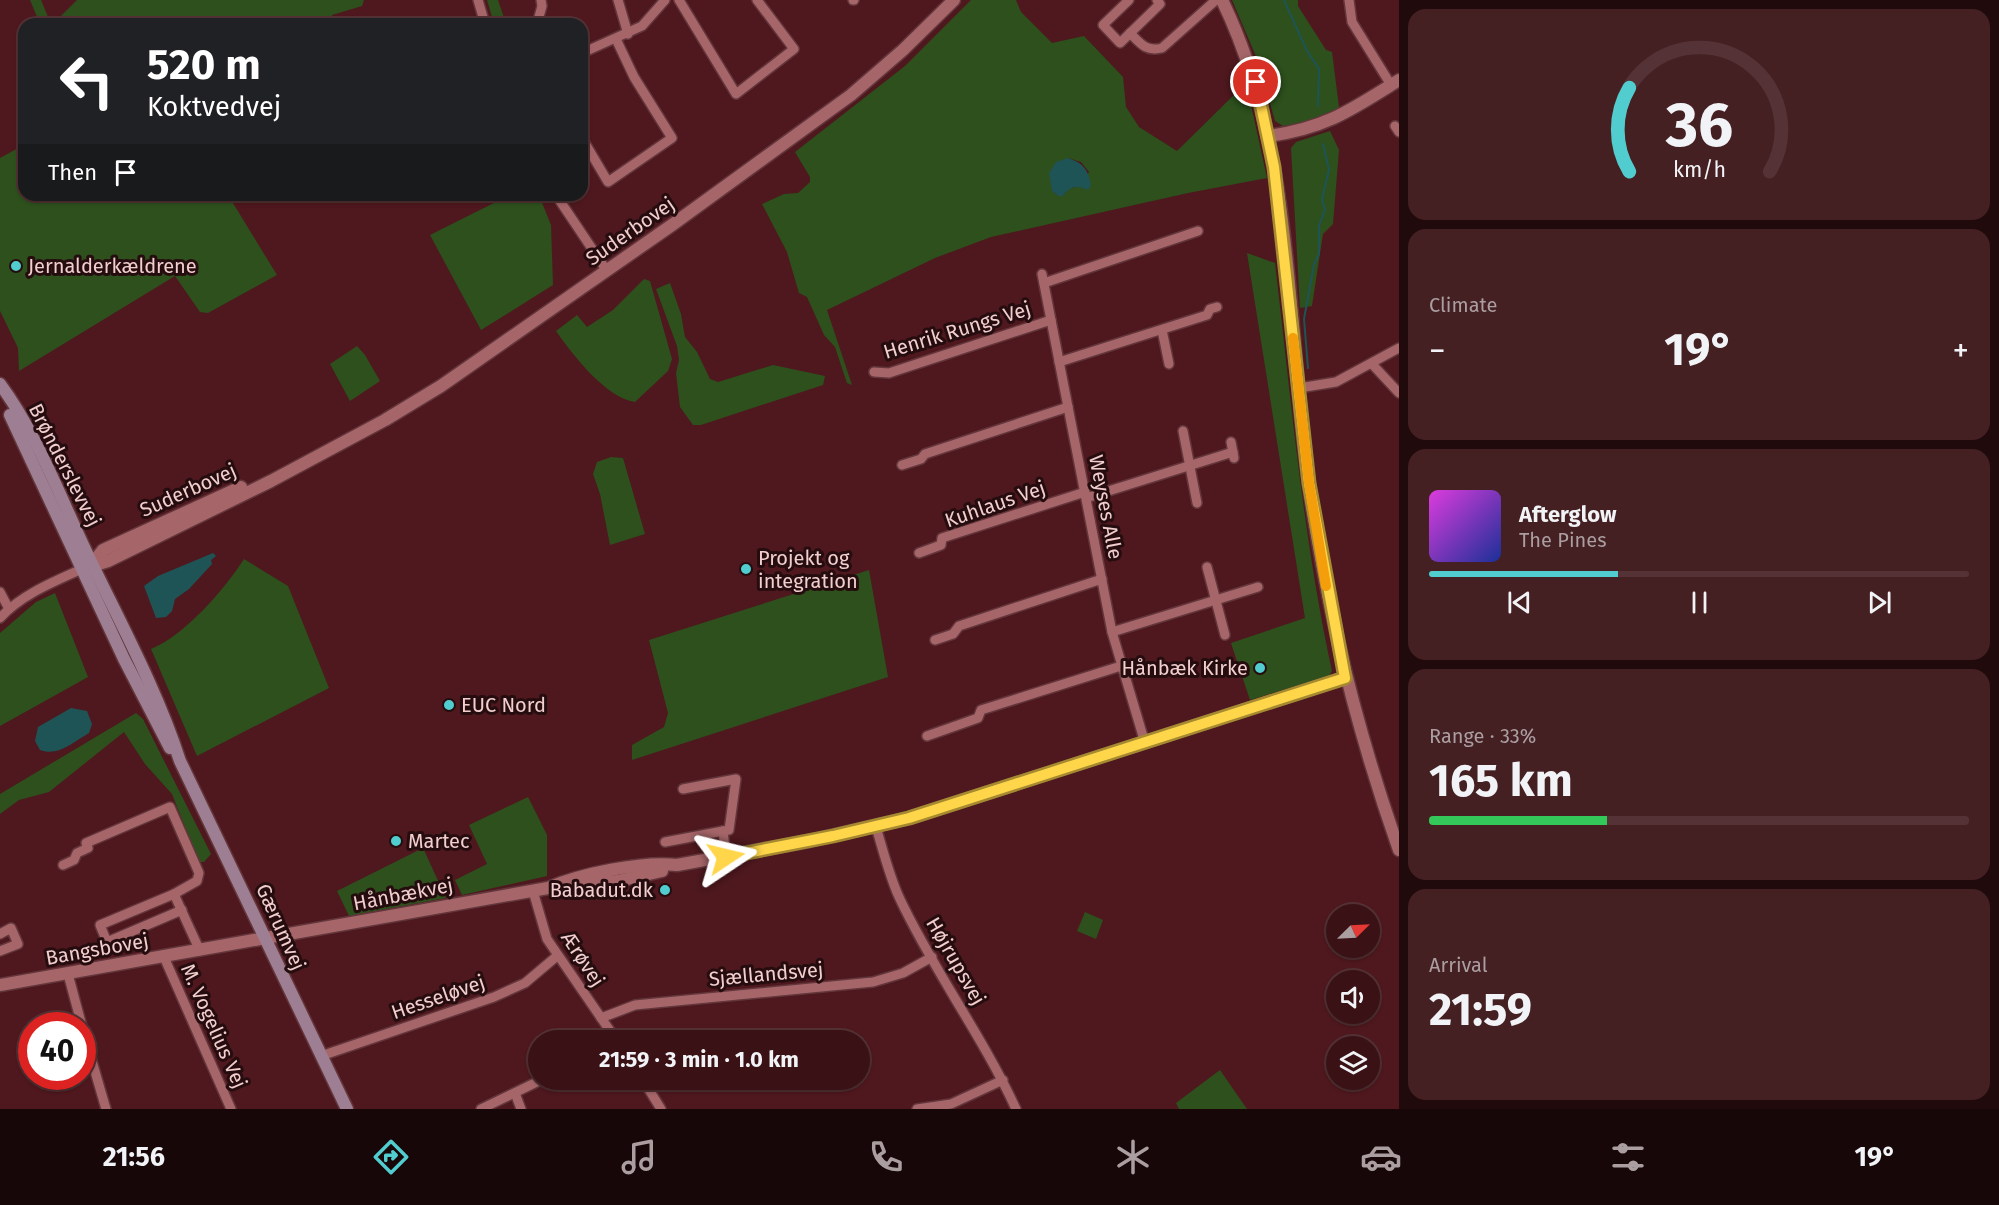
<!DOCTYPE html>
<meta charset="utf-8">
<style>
:root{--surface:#3a1216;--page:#452023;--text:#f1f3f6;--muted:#ab9ea1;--line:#543235;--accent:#52cdcf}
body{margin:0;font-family:"Fira Sans",sans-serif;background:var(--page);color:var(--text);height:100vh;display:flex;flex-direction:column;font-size:22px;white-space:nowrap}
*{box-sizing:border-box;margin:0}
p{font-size:20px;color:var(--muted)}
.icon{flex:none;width:33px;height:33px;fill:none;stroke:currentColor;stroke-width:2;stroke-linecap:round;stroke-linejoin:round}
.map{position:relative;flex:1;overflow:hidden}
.side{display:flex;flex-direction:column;gap:9px;padding:9px;background:#200a0c;width:600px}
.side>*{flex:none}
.guide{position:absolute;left:18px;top:18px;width:570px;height:183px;border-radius:18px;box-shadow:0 2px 4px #0004,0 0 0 2px var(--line);background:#202124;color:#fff;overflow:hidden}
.needle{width:39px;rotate:66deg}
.controls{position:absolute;left:1326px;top:904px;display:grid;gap:12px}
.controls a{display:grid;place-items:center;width:54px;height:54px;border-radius:50%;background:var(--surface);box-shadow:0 2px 4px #0004,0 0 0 2px var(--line);font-size:30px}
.speed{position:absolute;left:18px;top:1012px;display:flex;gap:12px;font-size:30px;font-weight:700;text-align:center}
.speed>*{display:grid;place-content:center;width:78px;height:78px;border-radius:50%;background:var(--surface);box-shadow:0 2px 4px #0004,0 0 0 2px var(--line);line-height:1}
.speed .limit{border:9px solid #d22;background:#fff;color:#111}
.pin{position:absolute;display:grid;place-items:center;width:51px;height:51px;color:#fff;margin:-26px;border:3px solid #fff;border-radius:50%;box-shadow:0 2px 6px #0007}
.me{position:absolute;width:66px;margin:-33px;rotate:80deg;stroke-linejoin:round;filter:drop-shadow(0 0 4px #0008)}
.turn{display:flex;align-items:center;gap:21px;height:126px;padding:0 30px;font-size:27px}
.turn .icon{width:78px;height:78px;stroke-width:2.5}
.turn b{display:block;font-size:42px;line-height:51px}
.then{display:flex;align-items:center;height:57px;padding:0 30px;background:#0003;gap:12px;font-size:22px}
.big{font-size:45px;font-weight:700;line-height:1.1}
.side .tile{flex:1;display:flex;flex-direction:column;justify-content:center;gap:9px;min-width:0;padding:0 21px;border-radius:18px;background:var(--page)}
.side .dial{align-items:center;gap:0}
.dial svg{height:156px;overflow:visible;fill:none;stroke:var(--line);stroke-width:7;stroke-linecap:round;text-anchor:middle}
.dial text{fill:var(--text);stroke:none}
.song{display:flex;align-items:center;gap:18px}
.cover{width:72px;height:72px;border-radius:9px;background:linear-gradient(135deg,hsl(300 70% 55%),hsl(230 70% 35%))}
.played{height:6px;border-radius:3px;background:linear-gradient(90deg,var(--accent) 35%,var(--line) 35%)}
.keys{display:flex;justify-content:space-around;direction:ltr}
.heat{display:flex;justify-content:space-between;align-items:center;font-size:33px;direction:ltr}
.charge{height:9px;border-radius:4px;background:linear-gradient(90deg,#34c759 33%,var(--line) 0)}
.trip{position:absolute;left:528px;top:1030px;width:342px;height:60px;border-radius:30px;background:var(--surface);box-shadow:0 2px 4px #0004,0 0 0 2px var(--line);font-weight:700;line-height:60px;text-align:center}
.tabs{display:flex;height:96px;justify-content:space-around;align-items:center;background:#170709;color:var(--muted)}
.tabs .icon{width:42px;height:42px}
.tabs .on{color:var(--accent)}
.tabs b{font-size:27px;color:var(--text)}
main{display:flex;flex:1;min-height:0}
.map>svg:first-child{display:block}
</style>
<main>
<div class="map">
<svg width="1399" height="1109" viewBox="0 0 1399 1109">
<rect width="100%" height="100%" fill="#4e181e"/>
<g fill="#2d501d" fill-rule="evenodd">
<polygon points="30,0 41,0 51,24 40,24"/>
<polygon points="77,0 364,0 362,6 332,15 332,24 53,24"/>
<polygon points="487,0 498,0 506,24 494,24"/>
<path d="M971,0H1016L1021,12L1052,43L1084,36L1123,77L1126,107L1139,127L1177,151L1242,87L1248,91L1267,178L1188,193L991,237L935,258L827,310L852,385L847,383L835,347L824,335L807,297L799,293L787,252L762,204L784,194L798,193L810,182V177L795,152L905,66ZM1068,158L1081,162L1089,172L1079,186L1068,189L1063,196H1058L1052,191Z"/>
<path d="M1232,0H1298V6L1326,50L1332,52L1339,107C1323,120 1303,124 1283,126L1275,121L1258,61Z"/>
<polygon points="1330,131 1339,150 1333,224 1323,234 1312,306 1300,308 1291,148 1296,142"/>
<polygon points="24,145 24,195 228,195 277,275 208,313 200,312 175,276 19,371 18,348 0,311 0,158"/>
<polygon points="510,195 539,195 551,225 553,285 481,330 430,235"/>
<path d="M1247,253L1275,263C1291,399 1303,538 1332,671L1329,676L1250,700L1231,643L1305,618Z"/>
<path d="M644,279L650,281L672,359L668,371L635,402C606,398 572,354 556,331L577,315L587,327L613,310Z"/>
<polygon points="670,283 681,314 685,337 697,352 710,379 718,382 773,365 825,376 823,385 701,425 693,425 680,407 676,373 679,360 677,346 656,289"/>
<polygon points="357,346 365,355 380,381 350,401 330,364"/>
<polygon points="611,457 623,458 645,534 610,545 600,494 593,474 597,462"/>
<path d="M244,559L288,586L329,688L197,756L151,649C185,635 224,590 244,559Z"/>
<polygon points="869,570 888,677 632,760 632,745 664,727 668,713 649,640"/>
<polygon points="55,593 88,677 0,726 0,633 36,602"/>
<polygon points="136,713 143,719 211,854 204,862 199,862 172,794 145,764 124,732 49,792 19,800 0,814 0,794"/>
<polygon points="528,797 547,835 547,876 462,895 455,880 487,864 469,825"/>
<polygon points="423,848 446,898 349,916 337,891"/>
<polygon points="1085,912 1103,920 1096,939 1077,931"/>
<polygon points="1220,1070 1247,1109 1179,1109 1176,1103"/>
</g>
<g fill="#1e5455">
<path d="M1068,158C1083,163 1088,169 1091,185L1088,190C1077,185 1070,186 1063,196H1058L1052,191L1049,173L1056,162Z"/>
<polygon points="213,553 216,556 211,560 212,564 189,589 175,599 172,611 166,617 156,618 144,586 158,576"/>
<path d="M71,708L87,711L92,724L89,733C73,742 58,757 40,750L35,741L38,727Z"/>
</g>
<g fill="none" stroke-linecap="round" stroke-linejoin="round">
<g stroke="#1e5455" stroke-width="2">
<polyline points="1284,0 1307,51 1319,69 1318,106"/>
<polyline points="1308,368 1304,319 1314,264 1319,254 1319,225 1325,210 1322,199 1329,170 1323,144"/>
</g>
<defs>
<g id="minor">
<polyline points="478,0 485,24"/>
<polyline points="618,0 628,34"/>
<polyline points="679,0 736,94 794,49 757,0"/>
<polyline points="853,0 854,0"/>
<polyline points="1129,0 1103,25 1120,43 1160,4 1157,0"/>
<polyline points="1349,0 1352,22 1391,85"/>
<polyline points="537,24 542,6 541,0"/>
<path d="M1130,33C1141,44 1146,52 1162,48L1216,0"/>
<polyline points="582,53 642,26 665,0"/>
<polyline points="1395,126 1399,132"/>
<polyline points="582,138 608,182 672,138 634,77 616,39"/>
<polyline points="556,195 607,271"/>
<polyline points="1042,274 1112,632 1145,743"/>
<polyline points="1044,283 1198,231"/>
<polyline points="1162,330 1169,364"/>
<polyline points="1059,362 1207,315 1210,309 1217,307"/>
<polyline points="1372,364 1399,393"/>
<polyline points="874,372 889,373 1051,320"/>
<polyline points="1299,388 1336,382 1399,348"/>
<polyline points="1183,431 1197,503"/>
<polyline points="1231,442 1234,458"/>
<polyline points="902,465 921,459 925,454 1068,407"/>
<polyline points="1086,498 1233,452"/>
<polyline points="919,553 941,545 942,538 1085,492"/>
<polyline points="1207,567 1225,635"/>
<polyline points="0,592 9,609"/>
<path d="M0,618C21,595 53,582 82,569"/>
<polyline points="1112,632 1258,587"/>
<polyline points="935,640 953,634 959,626 1102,579"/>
<polyline points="927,736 978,718 981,710 1121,666"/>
<polyline points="683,789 736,779 729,830 723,831 726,857"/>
<path d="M876,827C883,850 889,875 899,897C933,970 982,1035 1016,1109"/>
<polyline points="665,842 723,831"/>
<polyline points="63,865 74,860 77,853 88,848 86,843 170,807 199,873 197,881 174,894 200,951"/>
<polyline points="533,891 547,939 617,1041"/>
<polyline points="174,894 100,925 107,942 182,910"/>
<polyline points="0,934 11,928 18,944 0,951"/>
<polyline points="164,957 231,1109"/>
<polyline points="68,974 82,1026"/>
<polyline points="601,1018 635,1005 873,982 903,973 932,957"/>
<polyline points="82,1027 106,1109"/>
<polyline points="321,1056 494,997 525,983 557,956"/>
<polyline points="643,1080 661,1109"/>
<polyline points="515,1093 521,1109"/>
<polyline points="481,1109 541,1080"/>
<polyline points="917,1109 951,1104 1003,1080"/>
</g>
<g id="tertiary">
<path d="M1222,0C1295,150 1286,323 1309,485C1327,610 1357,731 1399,850"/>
<path d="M1269,136C1326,128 1351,110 1399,80"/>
<polyline points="92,564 103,550 241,487"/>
<polyline points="83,569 108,561 271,481 385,420 441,386 672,225 851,95 903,50 954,0"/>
<polyline points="585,884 618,881 662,871"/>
<path d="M0,985L548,888C580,874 642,861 677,865L809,841L909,818L1345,678"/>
</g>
<g id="secondary">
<path d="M0,384C35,431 59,494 84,547C117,617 156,687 180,761L347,1109"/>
<polyline points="10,415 124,659 170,748"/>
</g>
</defs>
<use href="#minor" stroke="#63363b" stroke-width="12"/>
<use href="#tertiary" stroke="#63363b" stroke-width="15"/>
<use href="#secondary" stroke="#63363b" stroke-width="15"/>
<use href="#minor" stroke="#a66669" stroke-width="9"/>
<use href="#tertiary" stroke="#a66669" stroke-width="12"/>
<use href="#secondary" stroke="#9e7e92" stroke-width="12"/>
</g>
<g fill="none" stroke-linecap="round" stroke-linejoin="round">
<defs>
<polyline id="route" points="726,857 833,836 909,818 1345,678 1309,483 1274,167 1256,82"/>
</defs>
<use href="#route" stroke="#a68a30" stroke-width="15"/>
<use href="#route" stroke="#ffd54a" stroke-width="10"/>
<polyline stroke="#f59e0b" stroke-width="10" points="1293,338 1309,483 1326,586"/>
</g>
<g fill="#52cdcf" stroke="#250d0f" stroke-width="2">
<circle cx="16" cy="266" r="6"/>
<circle cx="746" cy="569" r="6"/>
<circle cx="1260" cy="668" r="6"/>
<circle cx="449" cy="705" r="6"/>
<circle cx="396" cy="841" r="6"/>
<circle cx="665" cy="890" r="6"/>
</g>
<g text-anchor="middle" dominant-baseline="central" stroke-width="6" stroke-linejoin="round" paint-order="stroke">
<g font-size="20" fill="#f2cece" stroke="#250d0f">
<text transform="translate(630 231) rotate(-35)">Suderbovej</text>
<text transform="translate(957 330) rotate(-17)">Henrik Rungs Vej</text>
<text transform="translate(65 465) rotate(63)">Brønderslevvej</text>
<text transform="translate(188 490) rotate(-24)">Suderbovej</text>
<text transform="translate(995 504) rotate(-19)">Kuhlaus Vej</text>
<text transform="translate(1106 507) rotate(79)">Weyses Alle</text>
<text transform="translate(403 894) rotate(-11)">Hånbækvej</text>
<text transform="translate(281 927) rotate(66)">Gærumvej</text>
<text transform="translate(97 949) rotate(-10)">Bangsbovej</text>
<text transform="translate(583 959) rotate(57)">Ærøvej</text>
<text transform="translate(956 961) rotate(60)">Højrupsvej</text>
<text transform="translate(766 974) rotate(-5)">Sjællandsvej</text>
<text transform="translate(438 997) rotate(-19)">Hesseløvej</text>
<text transform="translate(214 1026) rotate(66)">M. Vogelius Vej</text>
</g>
<g font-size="20" fill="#f2cece" stroke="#250d0f" text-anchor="start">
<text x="28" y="266">Jernalderkældrene</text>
<text x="758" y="558">Projekt og<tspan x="758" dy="23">integration</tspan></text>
<text x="1248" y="668" text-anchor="end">Hånbæk Kirke</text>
<text x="461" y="705">EUC Nord</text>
<text x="408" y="841">Martec</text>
<text x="653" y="890" text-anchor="end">Babadut.dk</text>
</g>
</g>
</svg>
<div class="controls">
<a><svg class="needle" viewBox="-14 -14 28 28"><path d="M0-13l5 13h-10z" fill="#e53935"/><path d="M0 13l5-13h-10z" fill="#ab9ea1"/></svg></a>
<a><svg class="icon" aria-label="sound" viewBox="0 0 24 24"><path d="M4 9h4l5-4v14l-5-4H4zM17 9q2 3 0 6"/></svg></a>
<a><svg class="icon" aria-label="layers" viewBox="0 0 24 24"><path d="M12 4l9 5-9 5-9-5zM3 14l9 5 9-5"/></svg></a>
</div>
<div class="speed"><div class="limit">40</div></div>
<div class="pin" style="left:1256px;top:82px;background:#d93025"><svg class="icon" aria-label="arrive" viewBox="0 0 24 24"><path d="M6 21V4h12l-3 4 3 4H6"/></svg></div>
<svg class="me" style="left:726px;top:857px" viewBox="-20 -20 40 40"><path d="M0-17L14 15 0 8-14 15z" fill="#ffd54a" stroke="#fff" stroke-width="4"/></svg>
<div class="trip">21:59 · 3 min · 1.0 km</div>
<div class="guide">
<div class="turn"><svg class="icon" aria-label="left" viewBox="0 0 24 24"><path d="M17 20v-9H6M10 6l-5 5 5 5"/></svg><div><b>520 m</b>Koktvedvej</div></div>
<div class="then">Then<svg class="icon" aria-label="arrive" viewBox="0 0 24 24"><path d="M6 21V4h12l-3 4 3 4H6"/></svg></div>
</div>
</div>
<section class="side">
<div class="tile dial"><svg viewBox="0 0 100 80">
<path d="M14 69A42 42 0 1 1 86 69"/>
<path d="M14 69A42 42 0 0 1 14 26" stroke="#52cdcf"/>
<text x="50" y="56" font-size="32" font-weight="700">36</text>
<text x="50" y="72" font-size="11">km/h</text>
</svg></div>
<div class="tile"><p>Climate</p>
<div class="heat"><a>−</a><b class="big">19°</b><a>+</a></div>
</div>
<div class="tile">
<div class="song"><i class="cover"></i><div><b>Afterglow</b><p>The Pines</p></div></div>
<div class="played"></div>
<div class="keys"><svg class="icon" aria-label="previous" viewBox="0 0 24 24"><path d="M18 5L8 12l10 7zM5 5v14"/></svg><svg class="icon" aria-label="pause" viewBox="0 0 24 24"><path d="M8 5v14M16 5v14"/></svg><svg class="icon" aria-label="next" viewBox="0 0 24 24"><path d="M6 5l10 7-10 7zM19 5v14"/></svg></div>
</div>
<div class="tile"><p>Range · 33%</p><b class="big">165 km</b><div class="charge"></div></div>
<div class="tile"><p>Arrival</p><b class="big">21:59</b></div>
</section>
</main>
<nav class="tabs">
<b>21:56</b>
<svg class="icon on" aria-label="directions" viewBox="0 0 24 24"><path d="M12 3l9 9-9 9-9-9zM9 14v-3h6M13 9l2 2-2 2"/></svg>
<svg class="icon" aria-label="music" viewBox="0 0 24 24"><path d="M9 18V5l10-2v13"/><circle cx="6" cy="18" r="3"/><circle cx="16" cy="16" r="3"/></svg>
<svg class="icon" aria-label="phone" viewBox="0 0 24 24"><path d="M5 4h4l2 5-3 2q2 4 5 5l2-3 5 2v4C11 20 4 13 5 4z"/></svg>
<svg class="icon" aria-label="climate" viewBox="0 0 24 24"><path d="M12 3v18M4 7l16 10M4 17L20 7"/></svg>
<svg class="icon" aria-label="car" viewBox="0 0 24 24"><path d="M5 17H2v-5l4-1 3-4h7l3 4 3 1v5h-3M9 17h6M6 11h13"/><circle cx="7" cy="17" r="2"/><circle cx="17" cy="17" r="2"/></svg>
<svg class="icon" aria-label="filters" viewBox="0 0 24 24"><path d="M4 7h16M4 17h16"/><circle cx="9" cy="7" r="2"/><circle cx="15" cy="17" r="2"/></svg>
<b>19°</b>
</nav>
